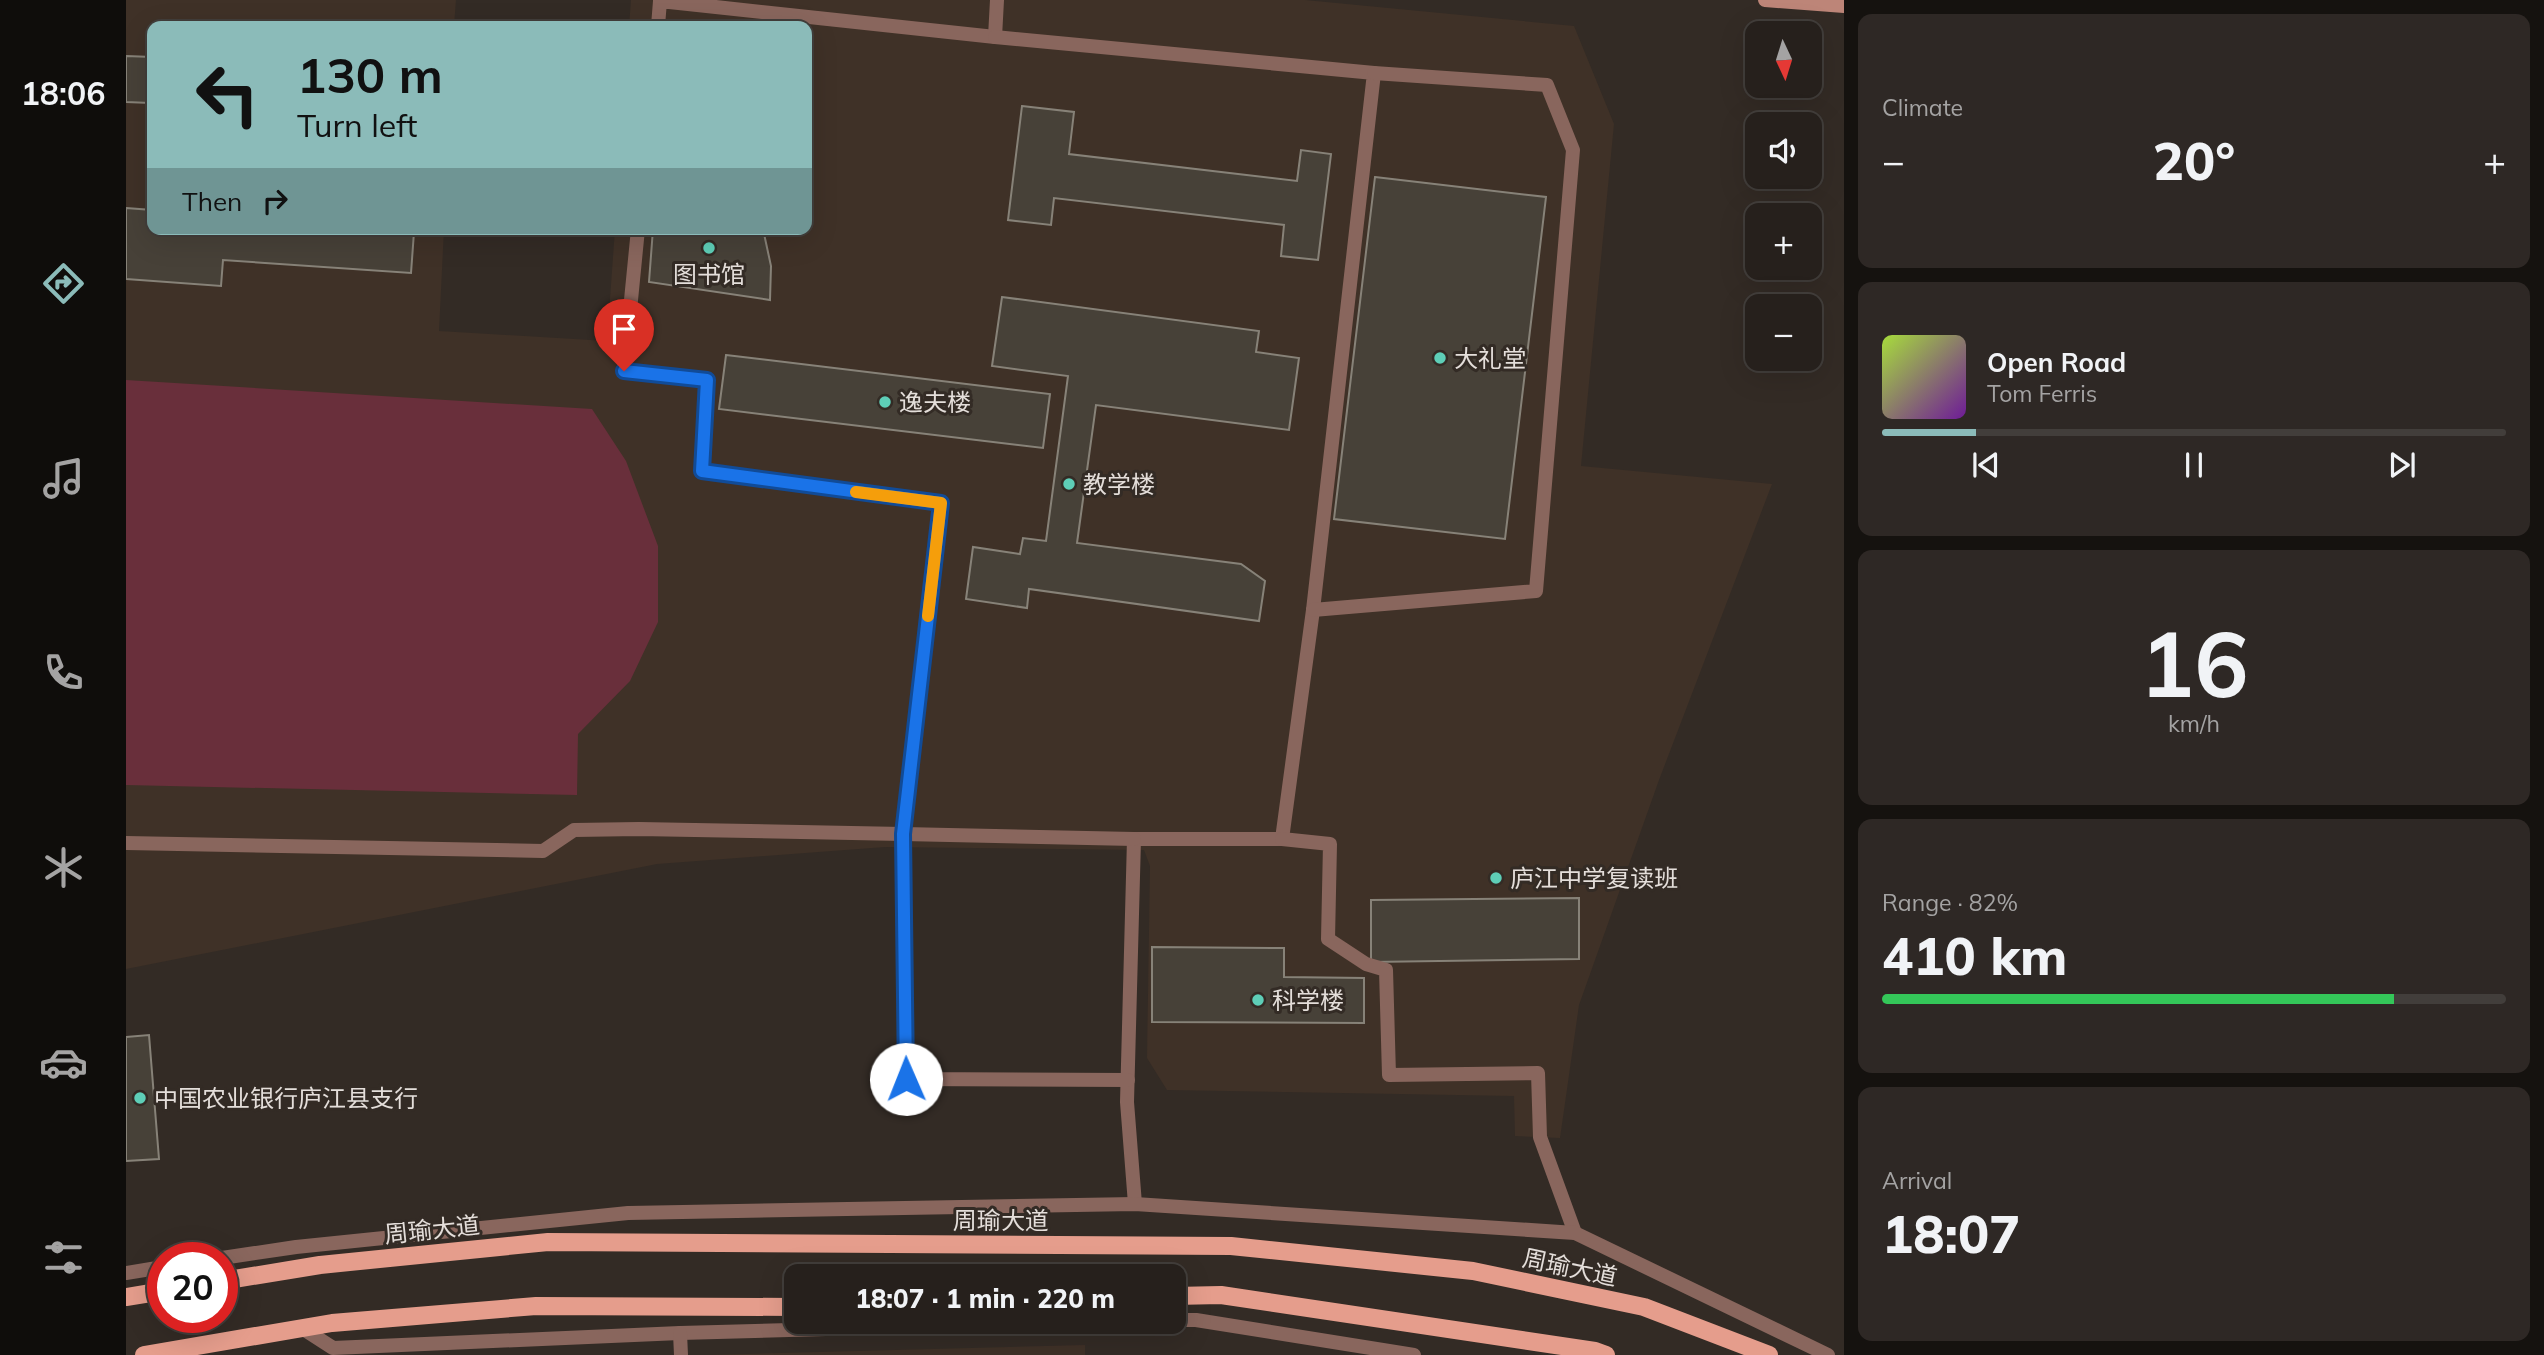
<!DOCTYPE html>
<meta charset="utf-8">
<style>
:root{--surface:#26201c;--page:#2e2825;--text:#f1f3f6;--muted:#a4a3a3;--line:#423e3b;--accent:#8bbbb9}
body{margin:0;font-family:Mulish,"Noto Sans SC",sans-serif;background:var(--page);color:var(--text);height:100vh;display:flex;flex-direction:column;font-size:26px;white-space:nowrap}
*{box-sizing:border-box;margin:0}
p{font-size:23px;color:var(--muted)}
.icon{flex:none;width:38px;height:38px;fill:none;stroke:currentColor;stroke-width:2;stroke-linecap:round;stroke-linejoin:round}
.map{position:relative;flex:1;overflow:hidden}
.panel{display:flex;flex-direction:column;gap:14px;padding:14px;background:#15120f;width:700px}
.panel>*{flex:none}
.top-card{position:absolute;left:21px;top:21px;width:665px;height:214px;border-radius:14px;box-shadow:0 7px 28px #0002,0 0 0 2px var(--line);background:#8bbbb9;color:#111;overflow:hidden}
.needle{width:46px;rotate:176deg}
.controls{position:absolute;left:1619px;top:21px;display:grid;gap:14px}
.controls a{display:grid;place-items:center;width:77px;height:77px;border-radius:14px;background:var(--surface);box-shadow:0 7px 28px #0002,0 0 0 2px var(--line);font-size:35px}
.speed{position:absolute;left:21px;top:1242px;display:flex;gap:14px;font-size:35px;font-weight:700;text-align:center}
.speed>*{display:grid;place-content:center;width:91px;height:91px;border-radius:50%;background:var(--surface);box-shadow:0 7px 28px #0002,0 0 0 2px var(--line);line-height:1}
.speed .limit{border:10px solid #d22;background:#fff;color:#111}
.pin{position:absolute;display:grid;place-items:center;width:60px;height:60px;color:#fff;margin:-72px -30px;border-radius:50% 50% 50% 0;rotate:-45deg;box-shadow:0 0 7px #0007}
.pin .icon{rotate:45deg}
.me{position:absolute;width:77px;margin:-38px;rotate:359deg;stroke-linejoin:round;filter:drop-shadow(0 0 5px #0008)}
.turn{display:flex;align-items:center;gap:24px;height:147px;padding:0 35px;font-size:32px}
.turn .icon{width:91px;height:91px;stroke-width:2.5}
.turn b{display:block;font-size:49px;line-height:60px}
.then{display:flex;align-items:center;height:66px;padding:0 35px;background:#0003;gap:14px;font-size:26px}
.big{font-size:52px;font-weight:800;line-height:1.1}
.panel .widget{flex:1;display:flex;flex-direction:column;justify-content:center;gap:10px;min-width:0;padding:0 24px;border-radius:14px;background:var(--page)}
.panel .dial{align-items:center;gap:0}
.dial b{font-size:91px;line-height:1}
.song{display:flex;align-items:center;gap:21px}
.cover{width:84px;height:84px;border-radius:10px;background:linear-gradient(135deg,hsl(80 70% 55%),hsl(280 70% 35%))}
.played{height:7px;border-radius:4px;background:linear-gradient(90deg,var(--accent) 15%,var(--line) 15%)}
.keys{display:flex;justify-content:space-around;direction:ltr}
.heat{display:flex;justify-content:space-between;align-items:center;font-size:38px;direction:ltr}
.charge{height:10px;border-radius:5px;background:linear-gradient(90deg,#34c759 82%,var(--line) 0)}
.trip{position:absolute;left:658px;top:1264px;width:402px;height:70px;border-radius:14px;background:var(--surface);box-shadow:0 7px 28px #0002,0 0 0 2px var(--line);font-weight:800;line-height:70px;text-align:center}
main{display:flex;flex:1;min-height:0}
.tabs{display:flex;flex-direction:column;width:126px;justify-content:space-around;align-items:center;background:#0f0d0b;color:var(--muted)}
.tabs .icon{width:49px;height:49px}
.tabs .selected{color:var(--accent)}
.tabs b{font-size:32px;color:var(--text)}
.map>svg:first-child{display:block}
</style>
<main>
<nav class="tabs">
<b>18:06</b>
<svg class="icon selected" aria-label="directions" viewBox="0 0 24 24"><path d="M12 3l9 9-9 9-9-9zM9 14v-3h6M13 9l2 2-2 2"/></svg>
<svg class="icon" aria-label="music" viewBox="0 0 24 24"><path d="M9 18V5l10-2v13"/><circle cx="6" cy="18" r="3"/><circle cx="16" cy="16" r="3"/></svg>
<svg class="icon" aria-label="phone" viewBox="0 0 24 24"><path d="M5 4h4l2 5-3 2q2 4 5 5l2-3 5 2v4C11 20 4 13 5 4z"/></svg>
<svg class="icon" aria-label="climate" viewBox="0 0 24 24"><path d="M12 3v18M4 7l16 10M4 17L20 7"/></svg>
<svg class="icon" aria-label="car" viewBox="0 0 24 24"><path d="M5 17H2v-5l4-1 3-4h7l3 4 3 1v5h-3M9 17h6M6 11h13"/><circle cx="7" cy="17" r="2"/><circle cx="17" cy="17" r="2"/></svg>
<svg class="icon" aria-label="filters" viewBox="0 0 24 24"><path d="M4 7h16M4 17h16"/><circle cx="9" cy="7" r="2"/><circle cx="15" cy="17" r="2"/></svg>
</nav>
<div class="map">
<svg width="1718" height="1355" viewBox="0 0 1718 1355">
<rect width="100%" height="100%" fill="#332b25"/>
<g fill="#3f3127">
<polygon points="0,0 330,0 328,26 26,26 26,229 318,229 313,331 481,341 489,229 681,229 681,26 503,26 505,0 1179,0 1448,26 1488,124 1455,466 1646,484 1533,780 1453,1005 1434,1138 1389,1136 1388,1096 1041,1090 1021,1058 1024,866 1018,850 759,847 531,864 0,969"/>
<polygon points="959,1345 959,1355 582,1355"/>
</g>
<polygon fill="#692f3b" points="0,380 466,409 500,461 532,546 532,622 504,681 452,734 451,795 0,785"/>
<g fill="#474138" stroke="#878278" stroke-width="2">
<polygon points="0,56 26,57 24,103 0,102"/>
<polygon points="896,106 948,112 943,154 1171,181 1175,150 1205,154 1192,260 1155,256 1158,225 928,198 925,225 882,220"/>
<polygon points="1249,177 1420,197 1379,539 1208,519"/>
<polygon points="0,208 26,210 26,229 241,229 288,232 285,273 97,260 95,286 0,279"/>
<polygon points="527,229 637,229 645,266 644,300 523,282"/>
<polygon points="876,297 1133,331 1130,352 1173,358 1163,430 970,405 951,543 1115,564 1139,581 1133,621 903,589 901,608 840,599 847,547 894,554 897,538 920,541 942,376 866,366"/>
<polygon points="600,355 924,394 917,448 593,409"/>
<polygon points="1453,898 1453,959 1245,962 1245,900"/>
<polygon points="1026,947 1158,948 1158,977 1238,978 1238,1023 1026,1022"/>
<polygon points="23,1035 33,1159 0,1161 0,1037"/>
</g>
<g fill="none" stroke-linecap="round" stroke-linejoin="round">
<g stroke="#89665d" stroke-width="14">
<polyline points="532,26 534,1 869,37 871,0"/>
<polyline points="869,37 1248,73 1187,610 1156,839 1008,839 1001,1102 1009,1204"/>
<polyline points="512,229 498,371 581,380 576,471 815,503 777,834 1008,839"/>
<polyline points="1187,610 1410,591 1447,150 1421,85 1248,73"/>
<polyline points="1156,839 1204,844 1202,939 1240,964 1260,970 1263,1075 1412,1073 1414,1137 1449,1233"/>
<polyline points="0,843 417,851 448,830 513,829 777,834 780,1079 1002,1080"/>
</g>
<g stroke="#89665d" stroke-width="14">
<polyline points="96,1258 170,1247 502,1213 1009,1204 1449,1233 1702,1355"/>
<polyline points="0,1273 37,1267"/>
<polyline points="1048,1320 1070,1320 1288,1355"/>
<polyline points="173,1328 176,1328 207,1348 554,1333 994,1321"/>
<polyline points="554,1333 555,1355"/>
</g>
<polyline stroke="#bd8578" stroke-width="14" points="1639,0 1718,6"/>
<g stroke="#e59d8c" stroke-width="18">
<polyline points="96,1281 194,1265 422,1242 1105,1246 1347,1271 1518,1307 1643,1355"/>
<polyline points="1048,1296 1095,1295 1469,1351 1480,1355"/>
<polyline points="0,1297 37,1291"/>
<polyline points="18,1355 206,1323 410,1306 670,1307"/>
</g>
</g>
<g fill="none" stroke-linecap="round" stroke-linejoin="round">
<defs>
<polyline id="route" points="498,371 581,380 576,471 815,503 777,834 780,1079"/>
</defs>
<use href="#route" stroke="#114b97" stroke-width="18"/>
<use href="#route" stroke="#1a73e8" stroke-width="12"/>
<polyline stroke="#f59e0b" stroke-width="12" points="730,492 815,503 802,616"/>
</g>
<g fill="#5eceb7" stroke="#332b25" stroke-width="2.5">
<circle cx="583" cy="248" r="7"/>
<circle cx="1314" cy="358" r="7"/>
<circle cx="759" cy="402" r="7"/>
<circle cx="943" cy="484" r="7"/>
<circle cx="1370" cy="878" r="7"/>
<circle cx="1132" cy="1000" r="7"/>
<circle cx="14" cy="1098" r="7"/>
</g>
<g text-anchor="middle" dominant-baseline="central" stroke-width="6" stroke-linejoin="round" paint-order="stroke">
<g font-size="24" fill="#e4deda" stroke="#332b25" text-anchor="start">
<text x="583" y="274" text-anchor="middle">图书馆</text>
<text x="1328" y="358">大礼堂</text>
<text x="773" y="402">逸夫楼</text>
<text x="957" y="484">教学楼</text>
<text x="1384" y="878">庐江中学复读班</text>
<text x="1146" y="1000">科学楼</text>
<text x="28" y="1098">中国农业银行庐江县支行</text>
</g>
<g font-size="24" fill="#e4deda" stroke="#332b25">
<text x="875" y="1220">周瑜大道</text>
<text transform="translate(306 1229) rotate(-6)">周瑜大道</text>
<text transform="translate(1444 1267) rotate(12)">周瑜大道</text>
</g>
</g>
</svg>
<div class="controls">
<a><svg class="needle" viewBox="-14 -14 28 28"><path d="M0-13l5 13h-10z" fill="#e53935"/><path d="M0 13l5-13h-10z" fill="#a4a3a3"/></svg></a>
<a><svg class="icon" aria-label="sound" viewBox="0 0 24 24"><path d="M4 9h4l5-4v14l-5-4H4zM17 9q2 3 0 6"/></svg></a>
<a>+</a>
<a>−</a>
</div>
<div class="speed"><div class="limit">20</div></div>
<div class="pin" style="left:498px;top:371px;background:#d93025"><svg class="icon" aria-label="arrive" viewBox="0 0 24 24"><path d="M6 21V4h12l-3 4 3 4H6"/></svg></div>
<svg class="me" style="left:780px;top:1079px" viewBox="-20 -20 40 40"><circle r="19" fill="#fff"/><path d="M0-13L10 11 0 6-10 11z" fill="#1a73e8"/></svg>
<div class="trip">18:07 · 1 min · 220 m</div>
<div class="top-card">
<div class="turn"><svg class="icon" aria-label="left" viewBox="0 0 24 24"><path d="M17 20v-9H6M10 6l-5 5 5 5"/></svg><div><b>130 m</b>Turn left</div></div>
<div class="then">Then<svg class="icon" aria-label="right" viewBox="0 0 24 24"><path d="M7 20v-9h11M14 6l5 5-5 5"/></svg></div>
</div>
</div>
<section class="panel">
<div class="widget"><p>Climate</p>
<div class="heat"><a>−</a><b class="big">20°</b><a>+</a></div>
</div>
<div class="widget">
<div class="song"><i class="cover"></i><div><b>Open Road</b><p>Tom Ferris</p></div></div>
<div class="played"></div>
<div class="keys"><svg class="icon" aria-label="previous" viewBox="0 0 24 24"><path d="M18 5L8 12l10 7zM5 5v14"/></svg><svg class="icon" aria-label="pause" viewBox="0 0 24 24"><path d="M8 5v14M16 5v14"/></svg><svg class="icon" aria-label="next" viewBox="0 0 24 24"><path d="M6 5l10 7-10 7zM19 5v14"/></svg></div>
</div>
<div class="widget dial"><b>16</b><p>km/h</p></div>
<div class="widget"><p>Range · 82%</p><b class="big">410 km</b><div class="charge"></div></div>
<div class="widget"><p>Arrival</p><b class="big">18:07</b></div>
</section>
</main>
